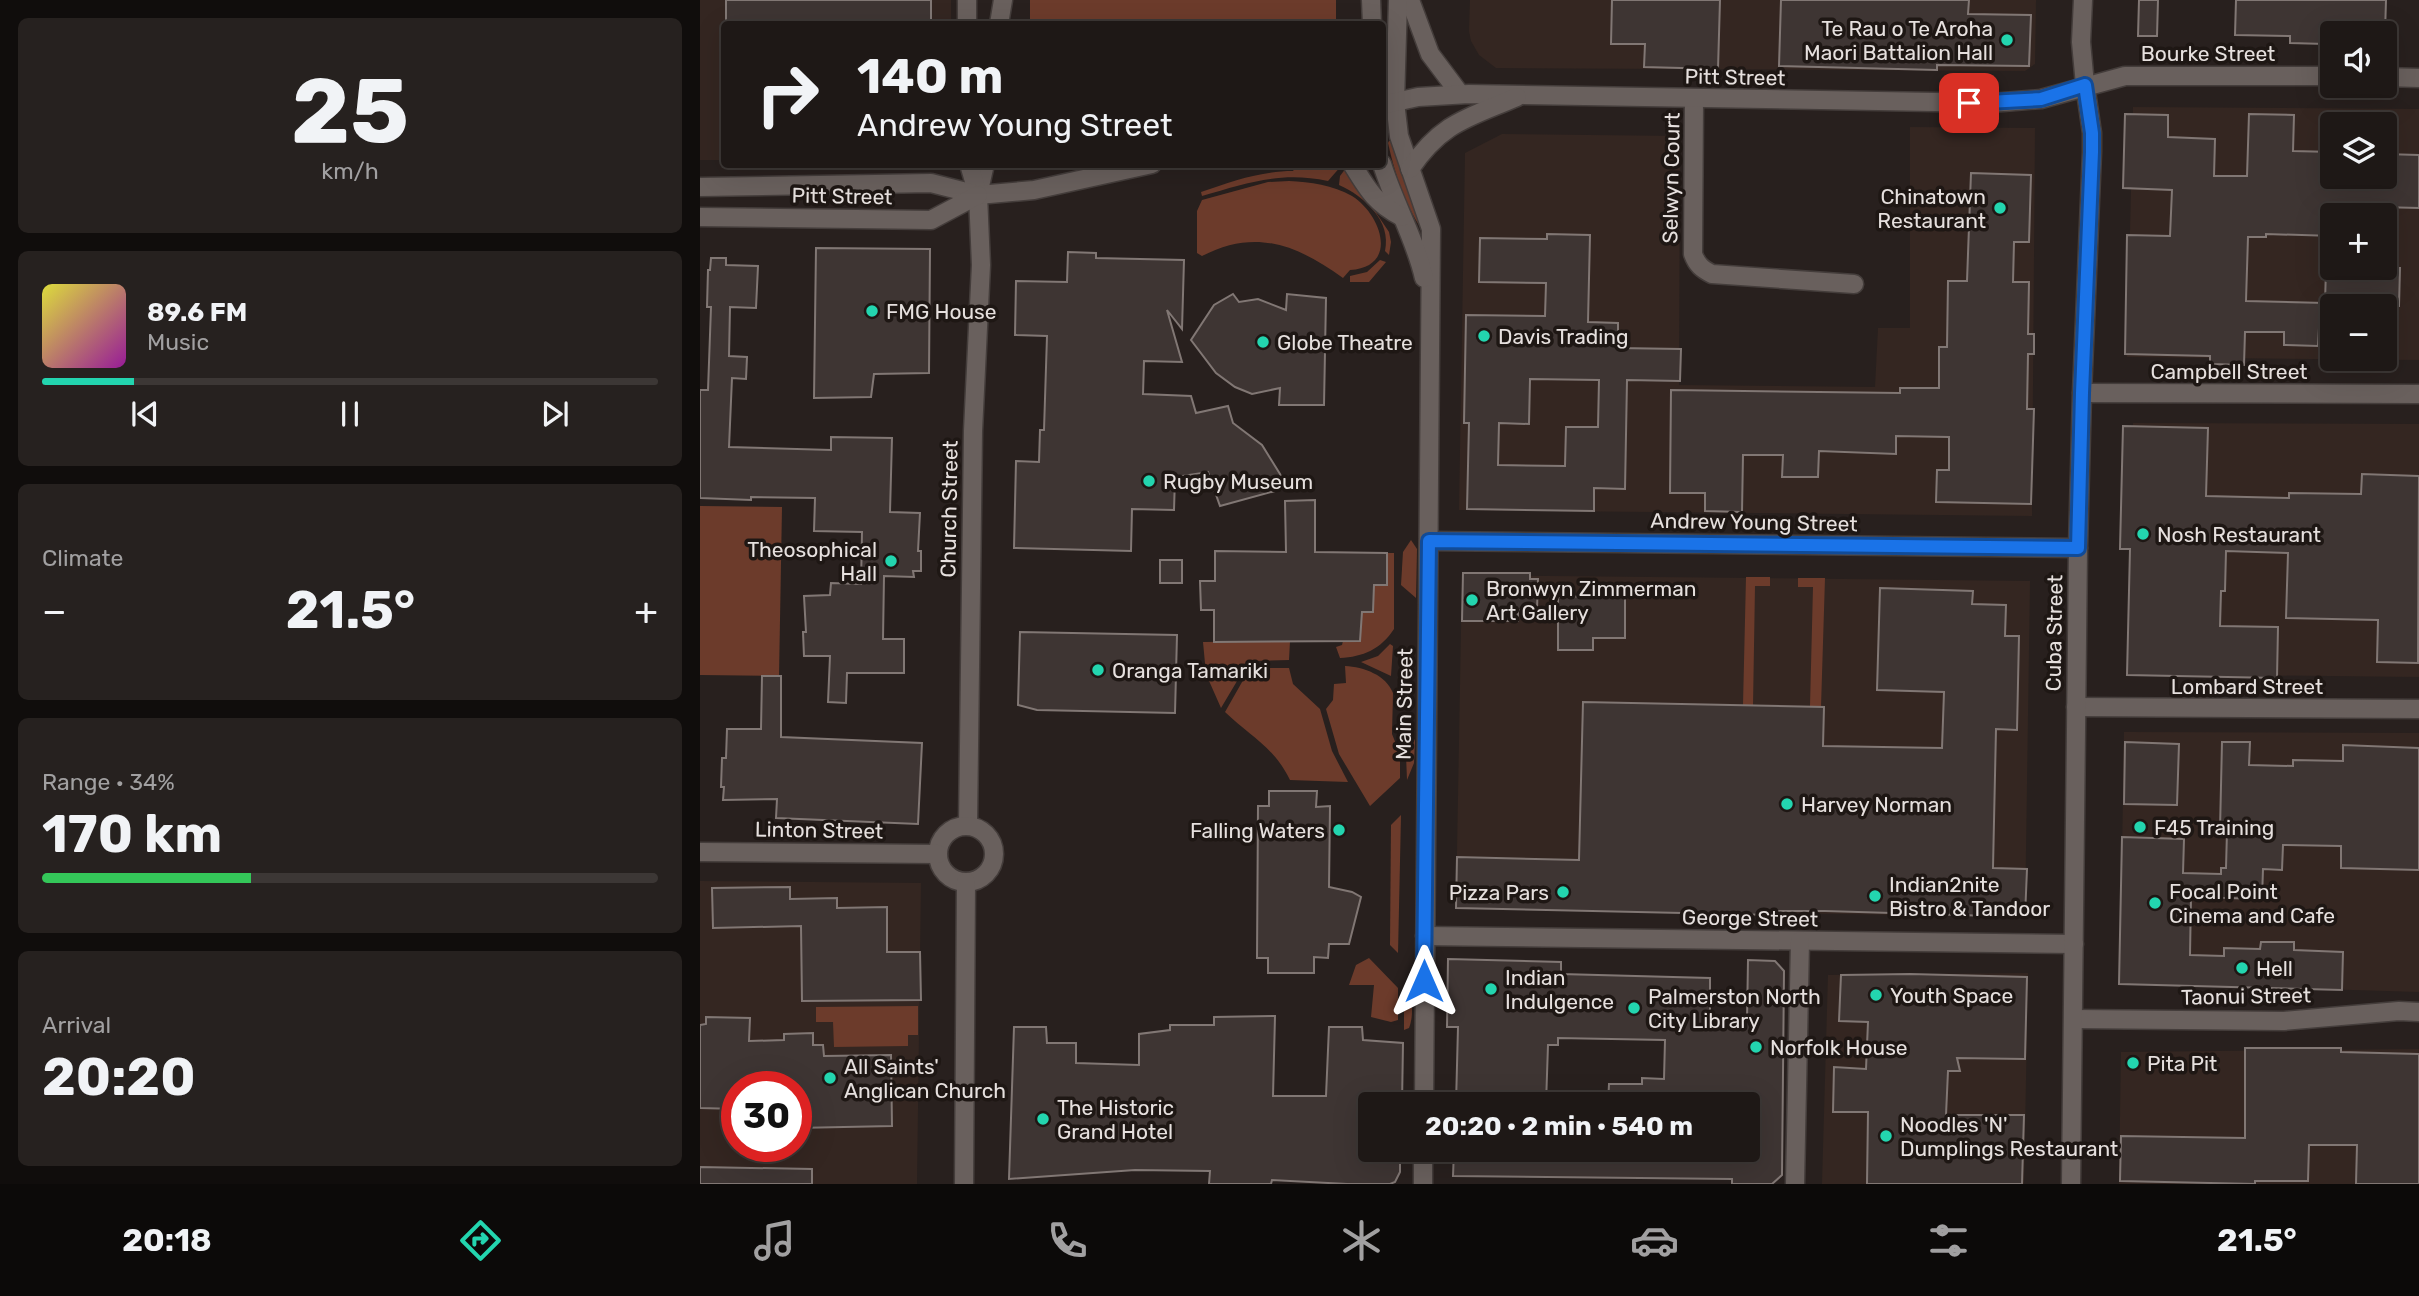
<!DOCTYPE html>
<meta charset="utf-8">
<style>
:root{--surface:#1e1816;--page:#26211f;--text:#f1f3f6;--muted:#a1a0a1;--line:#3c3735;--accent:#23d5af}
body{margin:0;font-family:Rubik,sans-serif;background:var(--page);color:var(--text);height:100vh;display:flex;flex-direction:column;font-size:26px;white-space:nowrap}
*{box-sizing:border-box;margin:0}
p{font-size:23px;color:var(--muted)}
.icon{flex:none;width:38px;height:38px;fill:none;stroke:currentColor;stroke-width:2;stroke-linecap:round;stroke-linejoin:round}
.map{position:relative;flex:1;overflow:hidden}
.drawer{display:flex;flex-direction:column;gap:18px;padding:18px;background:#100d0c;width:700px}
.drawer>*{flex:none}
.top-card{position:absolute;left:21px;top:21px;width:665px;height:147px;border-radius:7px;box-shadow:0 7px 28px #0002,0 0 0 2px var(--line);background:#1e1816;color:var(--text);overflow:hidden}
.fabs{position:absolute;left:1620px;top:21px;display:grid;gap:14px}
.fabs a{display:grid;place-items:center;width:77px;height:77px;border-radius:7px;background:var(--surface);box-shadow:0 7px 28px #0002,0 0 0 2px var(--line);font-size:35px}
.speed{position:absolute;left:21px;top:1071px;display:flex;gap:14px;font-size:35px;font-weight:700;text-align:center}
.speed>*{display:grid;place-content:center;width:91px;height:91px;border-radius:50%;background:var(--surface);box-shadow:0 7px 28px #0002,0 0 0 2px var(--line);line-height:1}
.speed .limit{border:10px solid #d22;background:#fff;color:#111}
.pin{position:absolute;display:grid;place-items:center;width:60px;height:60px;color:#fff;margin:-30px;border-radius:14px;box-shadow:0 4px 10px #0006}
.me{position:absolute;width:77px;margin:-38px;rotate:0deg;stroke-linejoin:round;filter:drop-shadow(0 0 5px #0008)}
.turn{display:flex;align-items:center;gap:24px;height:147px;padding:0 21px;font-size:32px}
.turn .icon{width:91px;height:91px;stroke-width:2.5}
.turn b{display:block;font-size:49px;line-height:60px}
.big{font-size:52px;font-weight:700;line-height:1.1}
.drawer .tile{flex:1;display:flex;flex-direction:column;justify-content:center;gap:10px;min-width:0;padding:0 24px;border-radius:10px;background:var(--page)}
.drawer .dial{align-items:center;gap:0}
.dial b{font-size:91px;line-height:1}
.song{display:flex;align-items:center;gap:21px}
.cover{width:84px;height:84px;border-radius:10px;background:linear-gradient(135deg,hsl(60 70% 55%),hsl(300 70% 35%))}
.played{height:7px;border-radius:4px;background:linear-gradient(90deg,var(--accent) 15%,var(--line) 15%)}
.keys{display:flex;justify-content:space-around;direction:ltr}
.heat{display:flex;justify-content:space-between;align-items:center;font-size:38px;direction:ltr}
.charge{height:10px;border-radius:5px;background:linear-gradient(90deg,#34c759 34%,var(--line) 0)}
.trip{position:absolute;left:658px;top:1092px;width:402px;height:70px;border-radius:7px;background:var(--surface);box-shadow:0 7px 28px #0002,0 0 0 2px var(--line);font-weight:700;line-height:70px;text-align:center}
.tabs{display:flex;height:112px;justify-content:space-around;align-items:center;background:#0c0a09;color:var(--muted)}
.tabs .icon{width:49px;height:49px}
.tabs .on{color:var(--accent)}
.tabs b{font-size:32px;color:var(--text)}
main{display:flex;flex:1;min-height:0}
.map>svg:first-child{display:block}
</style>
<main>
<section class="drawer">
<div class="tile dial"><b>25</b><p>km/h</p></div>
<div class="tile">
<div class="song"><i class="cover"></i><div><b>89.6 FM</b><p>Music</p></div></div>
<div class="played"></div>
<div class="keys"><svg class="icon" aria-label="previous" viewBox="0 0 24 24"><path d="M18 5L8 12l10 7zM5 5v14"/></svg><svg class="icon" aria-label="pause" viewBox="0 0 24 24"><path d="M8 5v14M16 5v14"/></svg><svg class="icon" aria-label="next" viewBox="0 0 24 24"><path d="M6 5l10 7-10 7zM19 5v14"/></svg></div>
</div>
<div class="tile"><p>Climate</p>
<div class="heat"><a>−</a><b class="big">21.5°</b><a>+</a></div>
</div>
<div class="tile"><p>Range · 34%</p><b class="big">170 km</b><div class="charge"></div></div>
<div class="tile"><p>Arrival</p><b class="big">20:20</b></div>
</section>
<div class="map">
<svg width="1719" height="1184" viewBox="0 0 1719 1184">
<rect width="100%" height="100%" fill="#28201e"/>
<g fill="#342621" fill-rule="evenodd">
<polygon points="0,0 251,0 251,24 24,24 24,160 0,160"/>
<polygon points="770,0 1336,0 1335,64 1325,71 796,68 779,55 771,41 769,31"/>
<path d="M1433,107L1719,109V360L1427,357ZM1633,124H1685V177H1633ZM1633,215H1685V268H1633ZM1633,306H1685V359H1633Z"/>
<polygon points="1210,127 1335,128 1332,516 759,510 765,153 802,134 980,136 979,385 1175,387 1178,328 1210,328"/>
<polygon points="1433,423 1719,424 1719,677 1430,674"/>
<polygon points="762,575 1330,581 1325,917 756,908"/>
<polygon points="1424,732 1719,733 1719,992 1420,983"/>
<path d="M0,881L221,883L217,1184H0ZM37,1087H96V1146H37Z"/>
<polygon points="1328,973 1324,1184 1122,1184 1128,975"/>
<polygon points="1719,1049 1719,1184 1419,1184 1421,1052"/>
</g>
<g fill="#6c3b2b">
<rect x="330" y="0" width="306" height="24"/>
<path d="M689,141H692L722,230C704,203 695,174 688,143Z"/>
<path d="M597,165H642L628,181C581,171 547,183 502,196L501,192C532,181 561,171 593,171Z"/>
<path d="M646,168L689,232L691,242L689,255L685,251C692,221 664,196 639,185L640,176Z"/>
<path d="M589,181C610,182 633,185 652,196C682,215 699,267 650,270L643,278C597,245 556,228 502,256L497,253V211L502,200L568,182Z"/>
<polygon points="680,260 686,262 669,282 650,282 650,276 667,272"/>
<polygon points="0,506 82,507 79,676 0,675"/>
<polygon points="711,540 717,549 716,598 701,585 703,552"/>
<path d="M687,553H694V629C681,649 663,657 640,658L636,647L642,645L643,641H660L662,612L673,611L674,585H687Z"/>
<polygon points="1046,577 1070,577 1070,586 1055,586 1053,706 1043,705"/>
<polygon points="1098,578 1125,578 1121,707 1110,706 1113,587 1098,587"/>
<polygon points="590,641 589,660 549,661 521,708 506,674 503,642"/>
<polygon points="690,644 693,646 691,676 661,662 678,656"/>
<path d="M645,666C664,667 686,675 693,693L692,734L700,754V778L670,806L639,754L626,709L633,700L634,684L646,683Z"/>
<path d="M550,668H589L593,684L620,709L632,751L648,782L590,780C574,747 550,736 525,712Z"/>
<polygon points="698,724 715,740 714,763 707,780 706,755 699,739"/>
<polygon points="701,815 698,953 690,945 691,825"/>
<polygon points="669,958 698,988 698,1020 691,1022 671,1017 674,985 649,985 656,965"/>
<path d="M704,986C713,996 714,1015 709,1028L704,1030Z"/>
<polygon points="218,1006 218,1035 208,1035 208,1046 134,1047 133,1022 116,1022 116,1007"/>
</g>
<g fill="#3e3533" stroke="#817774" stroke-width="2" fill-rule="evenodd">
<rect x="26" y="0" width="205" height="24"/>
<polygon points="912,0 1020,0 1018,69 944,67 945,44 911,44"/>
<polygon points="1081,0 1269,0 1268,14 1331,15 1329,66 1237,65 1237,70 1079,66"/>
<polygon points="1439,0 1458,0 1457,36 1438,36"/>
<polygon points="1536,0 1686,0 1685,33 1625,33 1625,44 1590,43 1590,36 1535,35"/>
<polygon points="1425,114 1468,115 1468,137 1515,139 1514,176 1547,176 1549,114 1594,115 1593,151 1633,152 1633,177 1685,177 1685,154 1719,155 1719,208 1680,207 1680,215 1633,215 1633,236 1566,234 1566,237 1548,237 1546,301 1625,303 1626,268 1700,268 1699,306 1633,306 1633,329 1619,328 1618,346 1584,345 1584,332 1545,332 1544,365 1510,364 1510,356 1425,354 1427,235 1470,236 1472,190 1423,188"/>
<polygon points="1271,173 1331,175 1329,242 1314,242 1313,282 1329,282 1328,334 1334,334 1334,354 1328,354 1327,409 1334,409 1331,504 1236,502 1237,470 1249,470 1249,437 1196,436 1196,454 1119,451 1118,477 1082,477 1083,455 1043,455 1042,512 1005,511 1005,493 970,493 971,390 1200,393 1200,388 1239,388 1239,347 1247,347 1248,281 1267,281"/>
<path d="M847,234L890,235L888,322L918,323V348L981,349L980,381L927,380L925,489L894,488V511L767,509L769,423H764L766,315L845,316L846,283L779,282L780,238L847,239ZM830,379L899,380L898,427H866L865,466L798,465L799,423L829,424Z"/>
<polygon points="116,248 230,249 229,373 174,374 171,397 114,398"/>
<polygon points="368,252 396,253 396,258 484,260 482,329 467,310 482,362 444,361 443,394 491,396 496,413 528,406 533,423 562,445 580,474 586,488 520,506 508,472 475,477 474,510 432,509 431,551 314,548 316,461 339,462 340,430 344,430 347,336 315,335 316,281 367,282"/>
<polygon points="11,258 26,258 26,265 58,266 56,308 30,307 29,356 47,357 46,379 32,378 29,447 131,450 131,437 192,438 190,512 220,513 218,551 221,551 221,571 213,571 214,577 184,576 183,639 204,639 204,673 147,673 146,703 128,702 130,656 104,656 103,632 106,632 104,596 130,595 131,583 161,584 162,532 114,531 115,498 51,497 51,500 0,498 0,390 8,390 11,307 7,307 8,270 10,270"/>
<polygon points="533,294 539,302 558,299 586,310 587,294 626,298 624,405 579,405 580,388 552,394 535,387 516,373 491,340 514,305"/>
<polygon points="1423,426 1508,428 1506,496 1589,498 1589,493 1661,494 1662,474 1719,476 1718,663 1677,662 1678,620 1586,618 1588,553 1526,551 1525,591 1521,591 1520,626 1578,627 1577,678 1427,675 1430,549 1420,549"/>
<polygon points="615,500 615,552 687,553 687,585 674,585 673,612 662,612 660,641 514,642 514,610 501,610 500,581 515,581 515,551 586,552 585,501"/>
<rect x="460" y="560" width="22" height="23"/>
<polygon points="763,573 830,573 830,579 838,579 837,610 818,610 818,621 762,621"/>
<polygon points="1180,588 1273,591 1272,604 1306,605 1305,636 1319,636 1317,730 1296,729 1293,868 1327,869 1325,917 1125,911 1073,911 1073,915 756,908 757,857 879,860 883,702 1124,707 1123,746 1242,748 1244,692 1177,690"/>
<polygon points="894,594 925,594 925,638 893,638 893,650 858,650 858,597 894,596"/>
<polygon points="320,632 477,635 475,713 337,710 318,705"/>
<polygon points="62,676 81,676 81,737 222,743 218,824 76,818 77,799 23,800 24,787 21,787 22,758 26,758 27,729 61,729"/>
<polygon points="1425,742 1479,744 1477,805 1424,804"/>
<polygon points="1522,742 1550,742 1549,765 1593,766 1593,760 1643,761 1643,745 1719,748 1719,870 1641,868 1641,846 1583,845 1582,870 1563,869 1562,899 1491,897 1490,955 1524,956 1524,948 1560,949 1561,942 1594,942 1594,950 1643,952 1642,990 1419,984 1422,837 1484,839 1483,873 1521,874 1521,868 1526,868 1527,831 1520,830"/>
<polygon points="569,791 617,791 616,807 630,806 629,887 652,892 661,897 649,944 629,944 628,958 614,957 614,973 568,973 568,958 557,958 558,806 569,806"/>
<polygon points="90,887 90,899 137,898 137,908 187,907 187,952 220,952 221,1000 102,1001 101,926 13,928 12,888"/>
<polygon points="748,959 861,962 861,974 1010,978 1010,1020 1047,1021 1048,960 1075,961 1084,971 1082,1175 1072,1184 1032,1184 1032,1179 753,1176 754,1150 1048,1150 1048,1104 908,1104 909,1084 942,1084 942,1078 964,1079 965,1040 858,1038 858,1045 848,1045 846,1104 756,1104 758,1027 747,1027"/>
<polygon points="1210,974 1327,977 1325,1059 1257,1058 1260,1071 1248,1071 1246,1115 1324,1115 1322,1184 1167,1184 1168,1112 1133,1112 1134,1067 1166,1069 1168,1022 1139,1021 1141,975"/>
<polygon points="575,1016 573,1096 626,1096 629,1027 662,1027 663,1040 703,1043 702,1104 670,1104 670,1150 700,1150 700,1172 695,1182 690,1184 647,1184 572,1180 571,1184 509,1184 510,1171 435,1170 309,1179 314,1027 346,1027 347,1043 376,1043 376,1063 439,1065 439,1034 470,1030 470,1025 514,1025 514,1017"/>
<polygon points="6,1017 50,1018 49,1041 84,1040 84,1034 113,1033 113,1045 123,1045 124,1056 191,1055 192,1126 96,1128 96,1087 37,1087 37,1109 0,1108 0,1025 6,1024"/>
<polygon points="1545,1048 1641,1048 1641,1052 1719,1054 1719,1184 1656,1184 1657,1145 1609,1145 1608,1181 1555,1181 1555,1184 1420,1181 1421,1136 1545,1138"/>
<polygon points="0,1167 112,1169 112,1184 0,1184"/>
</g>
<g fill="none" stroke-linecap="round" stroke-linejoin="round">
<defs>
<g id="street">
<polyline points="267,24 267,0"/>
<polyline points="299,24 303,0"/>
<path d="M994,99L993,254C997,265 1002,269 1012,274L1154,284"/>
<polyline points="695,102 699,136 731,229 724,1104"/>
<path d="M682,164C694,203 715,238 724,278"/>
<polyline points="278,195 285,164"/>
<polyline points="1382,393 1719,394"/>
<polyline points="729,541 1378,548"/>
<polyline points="1376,707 1719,709"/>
<polyline points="268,825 273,431 281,265 278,195 269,164"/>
<circle cx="266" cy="854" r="28"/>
<polyline points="0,852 238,854"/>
<polyline points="725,936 1374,944"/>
<polyline points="1374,1019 1584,1021 1699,1011 1719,1012"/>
<polyline points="264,1184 266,882"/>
<polyline points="723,1184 723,1150"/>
<polyline points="1095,1184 1100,941"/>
<polyline points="1371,1184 1378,548 1382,393 1392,152 1392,133 1385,85"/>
</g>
<g id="secondary">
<polyline points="671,0 672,24"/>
<polyline points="710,0 730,54 760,94"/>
<polyline points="1383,0 1381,42 1385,85"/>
<polyline points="1685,77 1719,78"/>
<polyline points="695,102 698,0"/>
<polyline points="682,105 718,97 769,94 1291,103 1341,99 1425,76 1633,76"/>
<path d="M652,164C668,190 675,203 702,217"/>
<path d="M710,169C742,122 768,118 817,97"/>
<polyline points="0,187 231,183 278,195 334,190 452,164"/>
<polyline points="0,217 231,220 278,195"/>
</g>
</defs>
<use href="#street" stroke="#443d3b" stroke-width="21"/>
<use href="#secondary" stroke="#443d3b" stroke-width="21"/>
<use href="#street" stroke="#69605d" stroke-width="18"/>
<use href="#secondary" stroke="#69605d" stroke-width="18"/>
</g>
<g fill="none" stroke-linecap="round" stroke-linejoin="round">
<defs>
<polyline id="route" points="724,981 729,541 1378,548 1382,393 1392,152 1392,133 1385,85 1341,99 1269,103"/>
</defs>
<use href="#route" stroke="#114b97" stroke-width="18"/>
<use href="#route" stroke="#1a73e8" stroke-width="12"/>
</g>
<g fill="#23d5af" stroke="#1e1714" stroke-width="2.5">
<circle cx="1307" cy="40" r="7"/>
<circle cx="1300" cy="208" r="7"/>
<circle cx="172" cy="311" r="7"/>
<circle cx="784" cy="336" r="7"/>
<circle cx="563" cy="342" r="7"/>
<circle cx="449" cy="481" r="7"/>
<circle cx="1443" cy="534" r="7"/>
<circle cx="191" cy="561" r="7"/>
<circle cx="772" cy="600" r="7"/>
<circle cx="398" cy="670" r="7"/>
<circle cx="1087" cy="804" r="7"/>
<circle cx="1440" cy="827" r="7"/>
<circle cx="639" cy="830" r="7"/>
<circle cx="863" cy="892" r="7"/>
<circle cx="1175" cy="896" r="7"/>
<circle cx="1455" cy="903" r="7"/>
<circle cx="1542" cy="968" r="7"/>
<circle cx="791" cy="989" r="7"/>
<circle cx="1176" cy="995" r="7"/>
<circle cx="934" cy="1008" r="7"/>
<circle cx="1056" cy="1047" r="7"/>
<circle cx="1433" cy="1063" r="7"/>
<circle cx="130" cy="1078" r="7"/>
<circle cx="343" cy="1119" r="7"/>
<circle cx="1186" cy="1136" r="7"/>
</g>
<g text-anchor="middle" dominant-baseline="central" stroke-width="7" stroke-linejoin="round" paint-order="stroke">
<g font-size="21" fill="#e6e0de" stroke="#1e1714" text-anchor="start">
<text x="1293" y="28" text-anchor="end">Te Rau o Te Aroha<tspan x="1293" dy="24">Maori Battalion Hall</tspan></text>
<text x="1286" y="196" text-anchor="end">Chinatown<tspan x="1286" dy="24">Restaurant</tspan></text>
<text x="186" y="311">FMG House</text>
<text x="798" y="336">Davis Trading</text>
<text x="577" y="342">Globe Theatre</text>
<text x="463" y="481">Rugby Museum</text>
<text x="1457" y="534">Nosh Restaurant</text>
<text x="177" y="549" text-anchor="end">Theosophical<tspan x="177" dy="24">Hall</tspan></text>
<text x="786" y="588">Bronwyn Zimmerman<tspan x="786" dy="24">Art Gallery</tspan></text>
<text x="412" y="670">Oranga Tamariki</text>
<text x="1101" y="804">Harvey Norman</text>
<text x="1454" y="827">F45 Training</text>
<text x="625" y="830" text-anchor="end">Falling Waters</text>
<text x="1189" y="884">Indian2nite<tspan x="1189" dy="24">Bistro &amp; Tandoor</tspan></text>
<text x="1469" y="891">Focal Point<tspan x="1469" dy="24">Cinema and Cafe</tspan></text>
<text x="849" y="892" text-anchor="end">Pizza Pars</text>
<text x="1556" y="968">Hell</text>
<text x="805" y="977">Indian<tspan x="805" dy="24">Indulgence</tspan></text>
<text x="1190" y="995">Youth Space</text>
<text x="948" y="996">Palmerston North<tspan x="948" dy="24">City Library</tspan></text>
<text x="1070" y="1047">Norfolk House</text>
<text x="1447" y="1063">Pita Pit</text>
<text x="144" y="1066">All Saints'<tspan x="144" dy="24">Anglican Church</tspan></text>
<text x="357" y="1107">The Historic<tspan x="357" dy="24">Grand Hotel</tspan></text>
<text x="1200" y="1124">Noodles 'N'<tspan x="1200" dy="24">Dumplings Restaurant</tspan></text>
</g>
<g font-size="21" fill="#e6e0de" stroke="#1e1714">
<text x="1508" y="53">Bourke Street</text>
<text transform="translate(1035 77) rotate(1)">Pitt Street</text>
<text transform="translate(971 178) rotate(-89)">Selwyn Court</text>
<text transform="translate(142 196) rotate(1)">Pitt Street</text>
<text x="1529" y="371">Campbell Street</text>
<text transform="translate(249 509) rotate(-89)">Church Street</text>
<text transform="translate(1054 522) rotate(1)">Andrew Young Street</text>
<text transform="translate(1354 633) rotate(-89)">Cuba Street</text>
<text x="1547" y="686">Lombard Street</text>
<text transform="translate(704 704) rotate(-89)">Main Street</text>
<text transform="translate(119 830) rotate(1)">Linton Street</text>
<text transform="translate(1050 918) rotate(1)">George Street</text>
<text transform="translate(1546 996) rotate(-1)">Taonui Street</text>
</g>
</g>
</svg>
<div class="fabs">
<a><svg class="icon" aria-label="sound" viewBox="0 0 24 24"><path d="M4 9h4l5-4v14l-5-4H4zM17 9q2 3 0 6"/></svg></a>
<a><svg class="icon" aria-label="layers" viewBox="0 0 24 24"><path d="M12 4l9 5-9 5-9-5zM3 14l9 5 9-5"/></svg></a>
<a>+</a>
<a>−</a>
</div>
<div class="speed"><div class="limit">30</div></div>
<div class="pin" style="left:1269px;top:103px;background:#d93025"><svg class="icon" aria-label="arrive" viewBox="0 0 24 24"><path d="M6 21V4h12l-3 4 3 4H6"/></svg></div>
<svg class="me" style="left:724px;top:981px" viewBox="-20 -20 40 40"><path d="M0-17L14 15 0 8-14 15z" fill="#1a73e8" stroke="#fff" stroke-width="4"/></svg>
<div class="trip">20:20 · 2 min · 540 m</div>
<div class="top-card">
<div class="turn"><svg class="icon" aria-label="right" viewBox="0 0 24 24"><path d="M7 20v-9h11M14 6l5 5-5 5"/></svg><div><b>140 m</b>Andrew Young Street</div></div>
</div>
</div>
</main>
<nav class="tabs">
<b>20:18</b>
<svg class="icon on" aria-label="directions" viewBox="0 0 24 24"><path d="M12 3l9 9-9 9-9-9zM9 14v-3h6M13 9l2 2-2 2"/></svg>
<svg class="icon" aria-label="music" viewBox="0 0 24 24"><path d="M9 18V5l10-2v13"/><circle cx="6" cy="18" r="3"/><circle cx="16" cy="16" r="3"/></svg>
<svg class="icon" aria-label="phone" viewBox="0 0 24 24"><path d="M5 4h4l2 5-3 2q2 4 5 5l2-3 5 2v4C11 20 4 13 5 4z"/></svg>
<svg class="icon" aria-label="climate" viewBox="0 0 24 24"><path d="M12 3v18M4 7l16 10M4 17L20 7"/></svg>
<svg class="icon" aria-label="car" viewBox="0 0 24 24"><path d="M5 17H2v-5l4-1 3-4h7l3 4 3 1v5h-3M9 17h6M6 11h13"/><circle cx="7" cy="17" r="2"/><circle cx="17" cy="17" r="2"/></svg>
<svg class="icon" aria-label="filters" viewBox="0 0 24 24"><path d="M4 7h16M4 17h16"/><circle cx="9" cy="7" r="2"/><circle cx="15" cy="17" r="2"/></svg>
<b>21.5°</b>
</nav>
